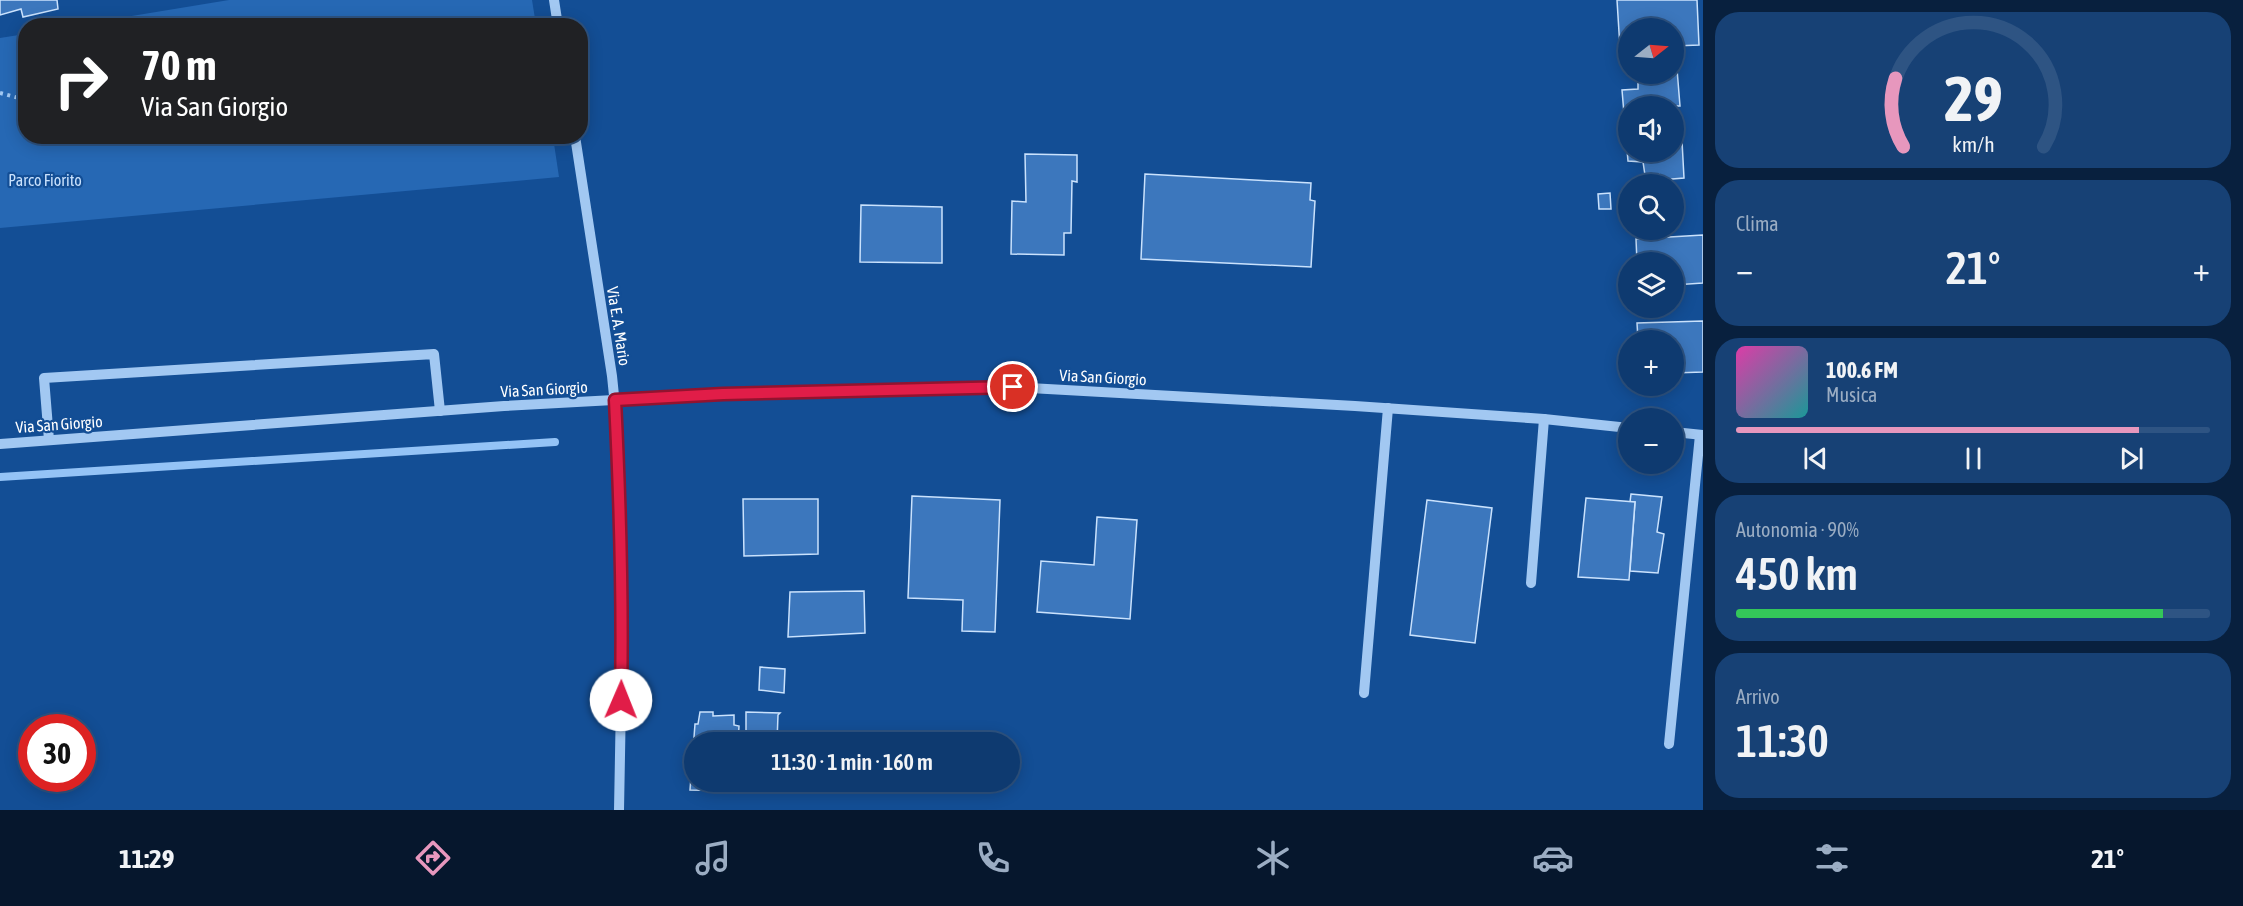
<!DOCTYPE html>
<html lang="it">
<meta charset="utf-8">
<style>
:root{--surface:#0e3a70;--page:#174175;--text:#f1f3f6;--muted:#9badc3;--line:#2e5483;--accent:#e797bd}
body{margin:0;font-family:"Asap Condensed",sans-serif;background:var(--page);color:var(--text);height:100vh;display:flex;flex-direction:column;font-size:22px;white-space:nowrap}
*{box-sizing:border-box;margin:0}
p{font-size:20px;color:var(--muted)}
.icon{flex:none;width:33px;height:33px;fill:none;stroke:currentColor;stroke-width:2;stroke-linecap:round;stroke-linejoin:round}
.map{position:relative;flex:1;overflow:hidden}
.panel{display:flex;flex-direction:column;gap:12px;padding:12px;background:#08203e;width:540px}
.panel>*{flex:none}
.guide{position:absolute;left:18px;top:18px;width:570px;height:126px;border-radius:24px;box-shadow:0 3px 15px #0003,0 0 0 2px var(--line);background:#202124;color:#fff;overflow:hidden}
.needle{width:39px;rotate:73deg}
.fabs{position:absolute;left:1618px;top:18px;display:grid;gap:12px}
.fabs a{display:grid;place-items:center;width:66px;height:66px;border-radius:50%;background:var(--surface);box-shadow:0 3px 15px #0003,0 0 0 2px var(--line);font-size:30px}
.speed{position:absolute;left:18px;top:714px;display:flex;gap:12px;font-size:30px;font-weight:700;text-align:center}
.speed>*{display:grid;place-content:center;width:78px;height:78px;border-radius:50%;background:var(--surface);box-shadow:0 3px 15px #0003,0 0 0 2px var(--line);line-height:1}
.speed .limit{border:9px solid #d22;background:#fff;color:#111}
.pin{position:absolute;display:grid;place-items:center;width:51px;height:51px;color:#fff;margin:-26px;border:3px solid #fff;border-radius:50%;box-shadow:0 2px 6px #0007}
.me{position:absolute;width:66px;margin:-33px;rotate:1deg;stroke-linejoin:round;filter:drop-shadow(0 0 4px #0008)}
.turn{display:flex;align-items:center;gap:21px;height:126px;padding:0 24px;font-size:27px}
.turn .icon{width:78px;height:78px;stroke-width:2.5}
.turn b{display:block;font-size:42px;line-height:51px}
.big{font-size:45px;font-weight:600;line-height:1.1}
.panel .widget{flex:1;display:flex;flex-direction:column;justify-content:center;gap:9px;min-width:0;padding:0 21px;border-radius:24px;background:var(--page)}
.panel .dial{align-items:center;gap:0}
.dial svg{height:156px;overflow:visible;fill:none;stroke:var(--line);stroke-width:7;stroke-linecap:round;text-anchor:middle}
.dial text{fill:var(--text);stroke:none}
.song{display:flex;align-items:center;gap:18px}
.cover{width:72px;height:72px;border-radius:9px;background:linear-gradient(135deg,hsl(320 70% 55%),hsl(180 70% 35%))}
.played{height:6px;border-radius:3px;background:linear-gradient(90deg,var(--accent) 85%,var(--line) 85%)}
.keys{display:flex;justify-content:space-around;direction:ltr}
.heat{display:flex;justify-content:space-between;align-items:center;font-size:33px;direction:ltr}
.charge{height:9px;border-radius:4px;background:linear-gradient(90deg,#34c759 90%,var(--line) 0)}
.trip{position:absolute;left:684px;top:732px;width:336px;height:60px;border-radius:30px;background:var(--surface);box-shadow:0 3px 15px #0003,0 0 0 2px var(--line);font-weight:600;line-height:60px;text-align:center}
.tab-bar{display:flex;height:96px;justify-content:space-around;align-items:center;background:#06172d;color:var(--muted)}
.tab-bar .icon{width:42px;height:42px}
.tab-bar .active{color:var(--accent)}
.tab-bar b{font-size:27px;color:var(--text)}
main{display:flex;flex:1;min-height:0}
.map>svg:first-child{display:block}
</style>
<main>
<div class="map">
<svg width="1703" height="810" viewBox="0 0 1703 810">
<rect width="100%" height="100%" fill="#134e95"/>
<g fill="#2668b4">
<polygon points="229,0 532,0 536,25 77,25"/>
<polygon points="25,34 26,136 553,137 559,177 0,228 0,38"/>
</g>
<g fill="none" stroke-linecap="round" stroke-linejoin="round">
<polyline stroke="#94c3f6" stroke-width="8" points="0,477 555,442"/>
</g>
<g fill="#3c77bd" stroke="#cae2fd" stroke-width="1.5">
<polygon points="0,0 57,0 58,9 23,17 21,9 0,15"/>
<polygon points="1617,0 1697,0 1699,45 1674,46 1674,28 1629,28 1629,48 1620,48"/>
<polygon points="1674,69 1677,69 1680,106 1629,106 1629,152 1674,152 1674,142 1682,141 1684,178 1660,180 1659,174 1645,175 1643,162 1628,161 1622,90 1638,89 1638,74 1674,74"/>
<polygon points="1025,154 1077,155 1077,182 1072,181 1071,233 1064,233 1064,255 1011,254 1012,201 1026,202"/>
<polygon points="1145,174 1311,183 1310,200 1315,201 1311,267 1141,259"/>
<polygon points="1610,193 1611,209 1599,209 1598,194"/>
<polygon points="861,205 942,207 942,263 860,262"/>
<polygon points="1703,235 1703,283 1674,285 1674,262 1637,262 1636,239"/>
<polygon points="1703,321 1703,372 1674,373 1674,340 1638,340 1637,323"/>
<polygon points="1631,494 1662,497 1657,532 1664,534 1658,573 1630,571 1635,502 1630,502"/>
<polygon points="912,496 1000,500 995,632 962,631 963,600 908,598"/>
<polygon points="1586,498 1635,502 1629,580 1578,577"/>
<polygon points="743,499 818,499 818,554 744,556"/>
<polygon points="1427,500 1492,508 1475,643 1410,635"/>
<polygon points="1097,517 1137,520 1130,619 1037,612 1041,561 1094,565"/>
<polygon points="864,591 865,633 788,637 790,592"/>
<polygon points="760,667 785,669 784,693 759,690"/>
<polygon points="700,712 713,712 713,716 734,715 734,725 739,726 738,742 694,742 694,782 737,782 736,791 690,790 695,724 698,724"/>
<polygon points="746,712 780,713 778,715 777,742 746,741"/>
</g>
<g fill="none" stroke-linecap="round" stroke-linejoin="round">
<polyline stroke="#a2c8f2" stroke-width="4" stroke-dasharray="3 4.5" stroke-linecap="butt" points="0,93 19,98 26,97"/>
<g stroke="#a2c8f2" stroke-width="10">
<polyline points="554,0 558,26"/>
<polyline points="575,136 612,376 618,435 623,591 619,810"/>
<polyline points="1674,432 1703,435"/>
<polyline points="49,440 44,378 434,354 440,411"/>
<polyline points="0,444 504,406 724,394 1013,387 1355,406 1544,419 1629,428"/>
<polyline points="1531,583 1544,419"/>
<polyline points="1364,693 1388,408"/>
<polyline points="1669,744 1700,435"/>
</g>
</g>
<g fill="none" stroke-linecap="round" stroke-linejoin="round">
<defs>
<path id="route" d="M621,700C623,600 620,500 615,400L723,394L1013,387"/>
</defs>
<use href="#route" stroke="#92132f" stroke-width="15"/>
<use href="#route" stroke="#e11d48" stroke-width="10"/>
</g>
<g text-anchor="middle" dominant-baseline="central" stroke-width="4.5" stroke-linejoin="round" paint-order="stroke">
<g font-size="16" fill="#cae2fd" stroke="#134e95">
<text x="45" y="180">Parco Fiorito</text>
</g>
<g font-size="16" fill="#fff" stroke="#134e95">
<text transform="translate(619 326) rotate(81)">Via E. A. Mario</text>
<text transform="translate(1103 377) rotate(3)">Via San Giorgio</text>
<text transform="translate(544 389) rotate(-3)">Via San Giorgio</text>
<text transform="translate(59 424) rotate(-4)">Via San Giorgio</text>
</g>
</g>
</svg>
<div class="fabs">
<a><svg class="needle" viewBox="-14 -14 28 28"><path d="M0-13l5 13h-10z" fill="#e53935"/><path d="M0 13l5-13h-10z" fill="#9badc3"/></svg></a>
<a><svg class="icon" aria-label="sound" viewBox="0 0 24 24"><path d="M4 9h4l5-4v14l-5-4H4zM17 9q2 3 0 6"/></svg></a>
<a><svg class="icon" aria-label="search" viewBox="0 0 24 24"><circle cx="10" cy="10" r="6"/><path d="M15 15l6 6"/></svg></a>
<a><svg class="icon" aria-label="layers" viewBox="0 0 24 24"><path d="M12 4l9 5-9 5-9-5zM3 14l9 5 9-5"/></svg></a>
<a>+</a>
<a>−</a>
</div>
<div class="speed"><div class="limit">30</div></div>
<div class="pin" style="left:1013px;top:387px;background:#d93025"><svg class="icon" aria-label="arrive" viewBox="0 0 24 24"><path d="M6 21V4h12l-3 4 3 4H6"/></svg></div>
<svg class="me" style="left:621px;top:700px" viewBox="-20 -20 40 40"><circle r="19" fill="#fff"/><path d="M0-13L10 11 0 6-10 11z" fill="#e11d48"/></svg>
<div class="trip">11:30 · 1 min · 160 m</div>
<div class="guide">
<div class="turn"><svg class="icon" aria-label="right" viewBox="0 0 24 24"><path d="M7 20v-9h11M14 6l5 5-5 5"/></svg><div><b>70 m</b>Via San Giorgio</div></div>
</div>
</div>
<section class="panel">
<div class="widget dial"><svg viewBox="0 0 100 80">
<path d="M14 69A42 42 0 1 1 86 69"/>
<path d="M14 69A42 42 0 0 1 10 34" stroke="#e797bd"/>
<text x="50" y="56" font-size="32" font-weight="700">29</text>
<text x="50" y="72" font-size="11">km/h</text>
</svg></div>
<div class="widget"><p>Clima</p>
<div class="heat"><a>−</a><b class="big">21°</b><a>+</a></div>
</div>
<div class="widget">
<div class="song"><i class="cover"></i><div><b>100.6 FM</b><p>Musica</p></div></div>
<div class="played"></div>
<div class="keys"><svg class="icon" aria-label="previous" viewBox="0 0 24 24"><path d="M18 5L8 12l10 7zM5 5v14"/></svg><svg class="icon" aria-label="pause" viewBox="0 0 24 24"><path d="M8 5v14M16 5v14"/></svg><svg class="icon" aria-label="next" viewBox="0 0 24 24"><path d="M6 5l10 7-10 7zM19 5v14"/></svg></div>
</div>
<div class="widget"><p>Autonomia · 90%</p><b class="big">450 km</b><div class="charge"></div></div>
<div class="widget"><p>Arrivo</p><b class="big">11:30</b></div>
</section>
</main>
<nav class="tab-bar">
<b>11:29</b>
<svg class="icon active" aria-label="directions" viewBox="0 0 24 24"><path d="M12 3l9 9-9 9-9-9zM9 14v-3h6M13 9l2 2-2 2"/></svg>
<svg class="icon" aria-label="music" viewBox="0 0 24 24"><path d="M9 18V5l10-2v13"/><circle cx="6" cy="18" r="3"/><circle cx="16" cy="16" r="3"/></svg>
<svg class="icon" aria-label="phone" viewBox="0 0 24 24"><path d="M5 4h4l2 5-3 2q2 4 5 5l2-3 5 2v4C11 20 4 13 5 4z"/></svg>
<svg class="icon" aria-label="climate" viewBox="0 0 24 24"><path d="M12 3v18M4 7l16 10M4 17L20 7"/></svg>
<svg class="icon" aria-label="car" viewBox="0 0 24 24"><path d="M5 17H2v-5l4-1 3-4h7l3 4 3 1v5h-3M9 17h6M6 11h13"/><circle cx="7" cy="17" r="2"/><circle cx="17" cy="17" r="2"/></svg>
<svg class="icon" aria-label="filters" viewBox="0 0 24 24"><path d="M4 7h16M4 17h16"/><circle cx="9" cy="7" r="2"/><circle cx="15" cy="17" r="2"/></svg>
<b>21°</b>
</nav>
